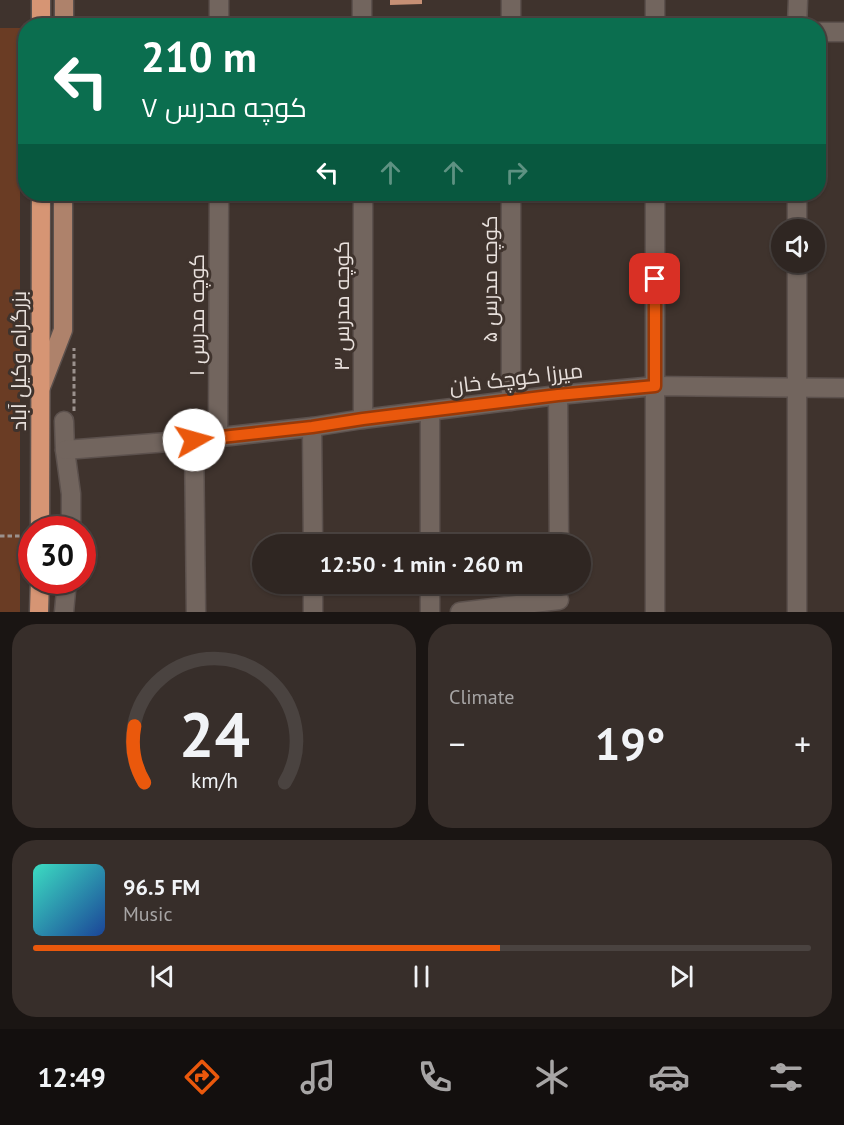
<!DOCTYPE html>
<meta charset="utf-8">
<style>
:root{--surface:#2f2622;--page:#372e2a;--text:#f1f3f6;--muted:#a7a5a5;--line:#4a4340;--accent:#ea580c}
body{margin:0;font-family:"PT Sans",Cairo,sans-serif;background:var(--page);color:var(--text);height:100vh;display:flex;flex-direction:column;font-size:22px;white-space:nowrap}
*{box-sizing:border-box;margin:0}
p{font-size:20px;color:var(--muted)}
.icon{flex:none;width:33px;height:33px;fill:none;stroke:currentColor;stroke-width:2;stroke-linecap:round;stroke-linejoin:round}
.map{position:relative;height:612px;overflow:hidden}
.side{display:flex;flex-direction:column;gap:12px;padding:12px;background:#1a1513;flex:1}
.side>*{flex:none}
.hud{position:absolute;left:18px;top:18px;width:808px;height:183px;border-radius:24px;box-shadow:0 2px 4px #0004,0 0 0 2px var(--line);background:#0b6e4f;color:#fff;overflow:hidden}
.controls{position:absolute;left:771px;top:219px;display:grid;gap:12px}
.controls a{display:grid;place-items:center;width:54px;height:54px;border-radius:50%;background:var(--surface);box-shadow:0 2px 4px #0004,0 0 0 2px var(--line);font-size:30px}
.speed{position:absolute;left:18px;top:516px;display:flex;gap:12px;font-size:30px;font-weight:700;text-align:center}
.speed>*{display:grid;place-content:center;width:78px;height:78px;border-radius:50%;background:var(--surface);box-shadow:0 2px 4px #0004,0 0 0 2px var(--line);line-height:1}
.speed .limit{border:9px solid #d22;background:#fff;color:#111}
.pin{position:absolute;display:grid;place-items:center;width:51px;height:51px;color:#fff;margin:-26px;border-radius:12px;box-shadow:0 3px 9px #0006}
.me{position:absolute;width:66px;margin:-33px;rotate:83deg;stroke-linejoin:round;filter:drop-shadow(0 0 4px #0008)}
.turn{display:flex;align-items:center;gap:21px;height:126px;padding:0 24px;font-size:27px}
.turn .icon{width:78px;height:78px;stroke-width:2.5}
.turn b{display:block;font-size:42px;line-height:51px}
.lanes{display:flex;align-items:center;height:57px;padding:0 24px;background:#0003;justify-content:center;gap:30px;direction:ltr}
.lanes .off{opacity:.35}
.big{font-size:45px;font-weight:600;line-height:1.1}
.side .card{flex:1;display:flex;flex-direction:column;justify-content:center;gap:9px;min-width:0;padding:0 21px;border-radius:24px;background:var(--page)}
.side .dial{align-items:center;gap:0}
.dial svg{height:156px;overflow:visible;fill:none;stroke:var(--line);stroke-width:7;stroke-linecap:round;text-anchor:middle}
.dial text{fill:var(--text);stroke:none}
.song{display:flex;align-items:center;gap:18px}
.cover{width:72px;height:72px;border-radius:9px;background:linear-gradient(135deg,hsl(170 70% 55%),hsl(220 70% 35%))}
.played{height:6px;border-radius:3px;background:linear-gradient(90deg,var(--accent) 60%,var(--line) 60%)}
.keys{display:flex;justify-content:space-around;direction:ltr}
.heat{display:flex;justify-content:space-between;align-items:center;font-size:33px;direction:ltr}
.side .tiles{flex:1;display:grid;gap:12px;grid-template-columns:1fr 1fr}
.card:last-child{grid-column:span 2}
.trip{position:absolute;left:252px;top:534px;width:339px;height:60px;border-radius:30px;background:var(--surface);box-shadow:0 2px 4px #0004,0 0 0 2px var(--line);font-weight:600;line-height:60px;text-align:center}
.tab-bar{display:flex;height:96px;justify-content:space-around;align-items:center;background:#130f0e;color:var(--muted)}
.tab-bar .icon{width:42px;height:42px}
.tab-bar .selected{color:var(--accent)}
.tab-bar b{font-size:27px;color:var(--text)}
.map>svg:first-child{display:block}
</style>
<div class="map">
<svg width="844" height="612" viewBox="0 0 844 612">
<rect width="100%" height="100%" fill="#3f332d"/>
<rect fill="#6a3c24" x="0" y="28" width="20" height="584"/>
<polygon fill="#c69075" points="390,0 422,0 422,4 390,5"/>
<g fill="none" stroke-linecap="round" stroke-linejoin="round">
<defs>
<g id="minor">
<polyline points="219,0 219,26"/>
<polyline points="362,26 362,0"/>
<polyline points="511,26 511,0"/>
<polyline points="655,26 655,0"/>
<polyline points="797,26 798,0"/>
<polyline points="819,32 844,32"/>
<polyline points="363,194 363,419"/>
<polyline points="511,194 511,401"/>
<polyline points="797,230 797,194"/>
<polyline points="558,395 559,544"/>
<polyline points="430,411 430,544"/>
<polyline points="64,421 65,450 71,494 71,530"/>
<polyline points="312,427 313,544"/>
<polyline points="218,437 219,194"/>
<polyline points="194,440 196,612"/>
<polyline points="65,450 194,440 312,427 363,419 558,395 655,386 844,388"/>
<polyline points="313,584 313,612"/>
<polyline points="430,584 430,612"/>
<polyline points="64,612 67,580"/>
<polyline points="460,612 559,600"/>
<polyline points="655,612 655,194"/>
<polyline points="797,612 797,262"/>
</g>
<g id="major">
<polyline points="64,0 64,26"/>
<polyline points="41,387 63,330 63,194"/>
</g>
<g id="highway">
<polyline points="41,26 41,0"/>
<polyline points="40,530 41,194"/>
<polyline points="39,612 40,580"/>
</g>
</defs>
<use href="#minor" stroke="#5c514d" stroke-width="21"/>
<use href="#major" stroke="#5c514d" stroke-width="21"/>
<use href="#highway" stroke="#5c514d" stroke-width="21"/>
<g stroke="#9b918d" stroke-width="3" stroke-dasharray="4.5 3" stroke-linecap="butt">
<polyline points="74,411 74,348"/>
<polyline points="0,536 27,536"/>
</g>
<use href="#minor" stroke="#72655e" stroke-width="18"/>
<use href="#major" stroke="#ae826b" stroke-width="18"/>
<use href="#highway" stroke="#d69574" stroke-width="18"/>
</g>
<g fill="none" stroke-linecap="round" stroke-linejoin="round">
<defs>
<polyline id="route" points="194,440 312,427 363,419 558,395 655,386 655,279"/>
</defs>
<use href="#route" stroke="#983908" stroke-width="15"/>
<use href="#route" stroke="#ea580c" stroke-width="10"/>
</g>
<g text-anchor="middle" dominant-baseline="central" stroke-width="6" stroke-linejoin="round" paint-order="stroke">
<g font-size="21" fill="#e8e0dc" stroke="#3f332d">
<text transform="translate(489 279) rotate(-90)">کوچه مدرس ۵</text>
<text transform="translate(341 306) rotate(-90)">کوچه مدرس ۳</text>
<text transform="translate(196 315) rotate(-90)">کوچه مدرس ۱</text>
<text transform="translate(18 361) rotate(-90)">بزرگراه وکیل آباد</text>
<text transform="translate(516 378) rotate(-7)">میرزا کوچک خان</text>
</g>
</g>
</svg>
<div class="controls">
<a><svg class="icon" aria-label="sound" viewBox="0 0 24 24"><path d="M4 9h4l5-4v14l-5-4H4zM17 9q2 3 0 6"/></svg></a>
</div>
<div class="speed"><div class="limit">30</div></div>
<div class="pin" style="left:655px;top:279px;background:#d93025"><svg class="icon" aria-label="arrive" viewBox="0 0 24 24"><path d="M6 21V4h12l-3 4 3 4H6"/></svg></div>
<svg class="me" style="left:194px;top:440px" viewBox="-20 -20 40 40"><circle r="19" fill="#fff"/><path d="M0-13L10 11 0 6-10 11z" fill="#ea580c"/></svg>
<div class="trip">12:50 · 1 min · 260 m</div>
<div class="hud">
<div class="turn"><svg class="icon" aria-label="left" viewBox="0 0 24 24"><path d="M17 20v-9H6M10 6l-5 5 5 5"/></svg><div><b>210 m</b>کوچه مدرس ۷</div></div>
<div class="lanes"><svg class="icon" aria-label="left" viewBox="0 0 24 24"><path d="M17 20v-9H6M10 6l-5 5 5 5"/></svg><svg class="icon off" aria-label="ahead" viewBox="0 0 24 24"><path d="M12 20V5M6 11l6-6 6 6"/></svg><svg class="icon off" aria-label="ahead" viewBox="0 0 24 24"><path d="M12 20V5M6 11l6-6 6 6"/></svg><svg class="icon off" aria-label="right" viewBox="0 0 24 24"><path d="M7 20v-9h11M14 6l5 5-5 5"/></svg></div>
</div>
</div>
<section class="side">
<div class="tiles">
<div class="card dial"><svg viewBox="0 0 100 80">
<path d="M14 69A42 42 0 1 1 86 69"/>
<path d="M14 69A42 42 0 0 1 9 40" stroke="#ea580c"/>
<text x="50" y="56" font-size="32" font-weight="700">24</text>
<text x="50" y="72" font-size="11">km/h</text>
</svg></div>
<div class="card"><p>Climate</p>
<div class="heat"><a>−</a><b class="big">19°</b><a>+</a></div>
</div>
<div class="card">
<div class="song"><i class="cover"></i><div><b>96.5 FM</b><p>Music</p></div></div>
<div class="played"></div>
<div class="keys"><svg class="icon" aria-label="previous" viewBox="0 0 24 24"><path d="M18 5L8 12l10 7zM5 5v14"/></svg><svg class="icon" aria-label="pause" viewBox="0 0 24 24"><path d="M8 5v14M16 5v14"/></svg><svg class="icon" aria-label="next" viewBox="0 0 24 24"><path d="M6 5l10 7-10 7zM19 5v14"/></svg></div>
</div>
</div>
</section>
<nav class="tab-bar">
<b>12:49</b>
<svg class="icon selected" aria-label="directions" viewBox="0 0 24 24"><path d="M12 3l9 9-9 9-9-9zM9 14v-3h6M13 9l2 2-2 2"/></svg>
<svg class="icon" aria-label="music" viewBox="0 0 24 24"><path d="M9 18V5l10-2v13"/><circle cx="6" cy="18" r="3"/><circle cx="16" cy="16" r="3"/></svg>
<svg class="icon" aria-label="phone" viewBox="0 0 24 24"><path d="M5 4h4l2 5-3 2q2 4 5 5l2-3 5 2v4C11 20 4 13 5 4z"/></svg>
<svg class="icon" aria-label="climate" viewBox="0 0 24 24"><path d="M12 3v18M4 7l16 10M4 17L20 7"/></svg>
<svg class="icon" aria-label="car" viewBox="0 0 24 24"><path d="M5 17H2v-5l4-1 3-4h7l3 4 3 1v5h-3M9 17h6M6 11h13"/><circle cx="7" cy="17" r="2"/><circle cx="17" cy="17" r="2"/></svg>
<svg class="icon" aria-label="filters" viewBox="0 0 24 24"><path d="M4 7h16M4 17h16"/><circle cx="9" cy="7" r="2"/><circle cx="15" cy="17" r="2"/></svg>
</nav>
